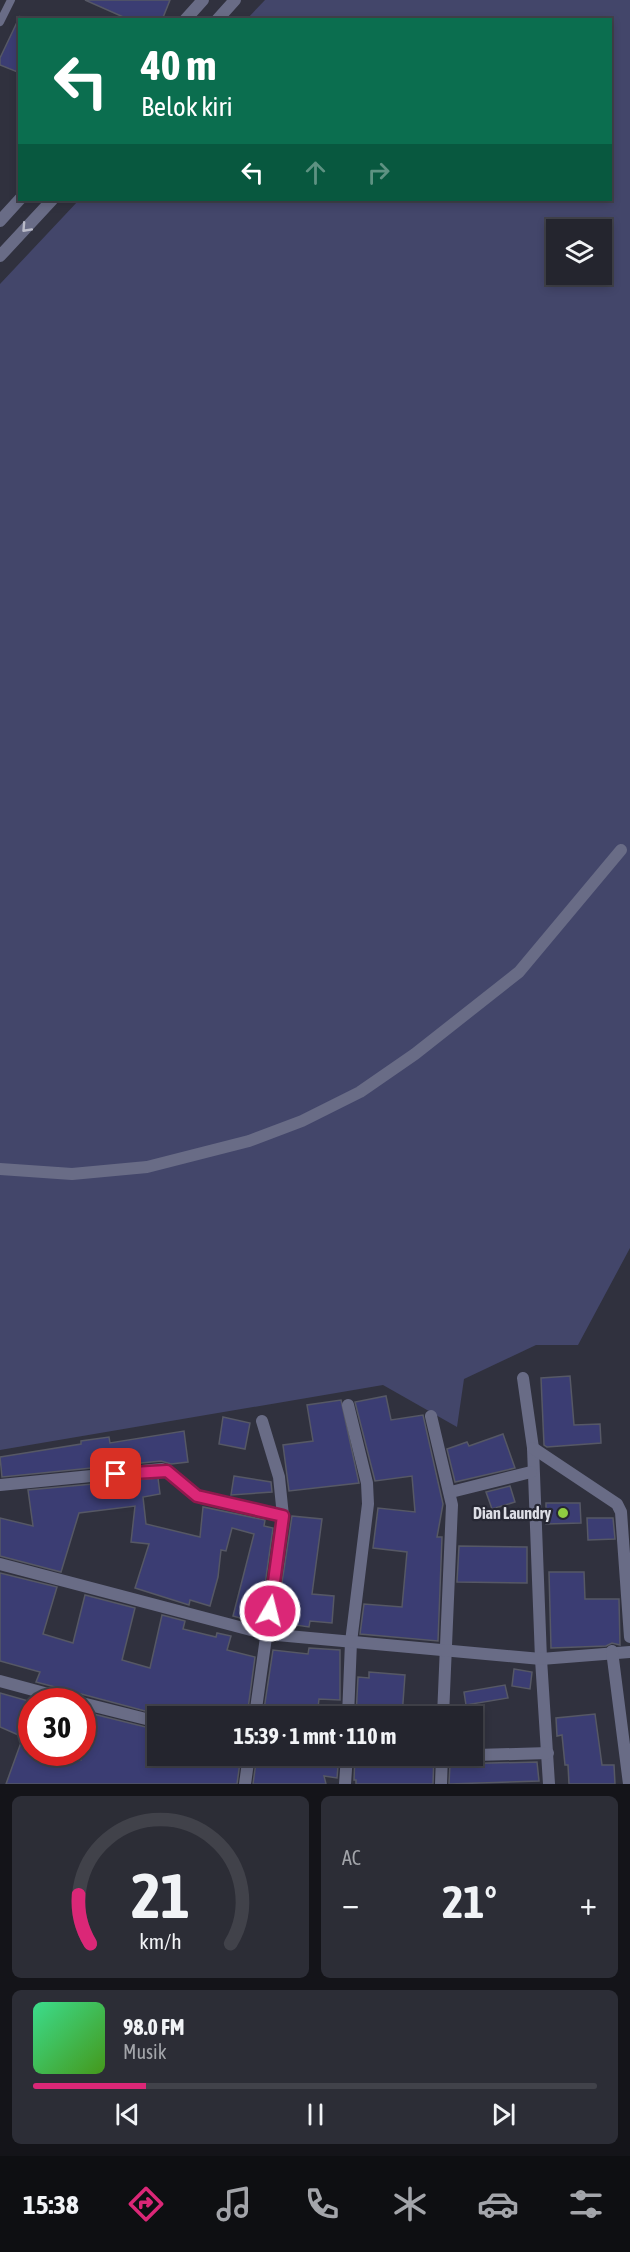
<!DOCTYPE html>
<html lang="id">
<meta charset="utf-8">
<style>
:root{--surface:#24252e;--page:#2c2d36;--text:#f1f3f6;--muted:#a3a5aa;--line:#41424a;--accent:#db2777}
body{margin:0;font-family:"Asap Condensed",sans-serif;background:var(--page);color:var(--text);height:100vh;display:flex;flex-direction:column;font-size:22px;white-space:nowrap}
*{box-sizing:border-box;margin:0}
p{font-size:20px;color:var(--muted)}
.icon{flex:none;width:33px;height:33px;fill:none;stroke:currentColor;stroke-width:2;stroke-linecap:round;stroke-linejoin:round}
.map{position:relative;height:1784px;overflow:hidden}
.drawer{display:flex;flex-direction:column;gap:12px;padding:12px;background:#141419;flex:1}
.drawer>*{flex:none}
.guide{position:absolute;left:18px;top:18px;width:594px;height:183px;border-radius:0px;box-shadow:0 3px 9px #0003,0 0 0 2px var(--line);background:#0b6e4f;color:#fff;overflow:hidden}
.fabs{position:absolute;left:546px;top:219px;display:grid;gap:12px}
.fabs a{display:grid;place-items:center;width:66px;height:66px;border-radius:0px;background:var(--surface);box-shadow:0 3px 9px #0003,0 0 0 2px var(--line);font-size:30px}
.speed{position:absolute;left:18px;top:1688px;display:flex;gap:12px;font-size:30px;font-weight:700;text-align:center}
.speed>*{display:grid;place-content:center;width:78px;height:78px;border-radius:50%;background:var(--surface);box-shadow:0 3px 9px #0003,0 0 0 2px var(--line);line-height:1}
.speed .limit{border:9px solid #d22;background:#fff;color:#111}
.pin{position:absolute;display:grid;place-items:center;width:51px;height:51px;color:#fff;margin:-26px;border-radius:12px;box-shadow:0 3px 9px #0006}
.me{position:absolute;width:66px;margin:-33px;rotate:8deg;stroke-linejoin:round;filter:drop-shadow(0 0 4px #0008)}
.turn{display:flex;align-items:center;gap:21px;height:126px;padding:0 24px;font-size:27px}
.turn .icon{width:78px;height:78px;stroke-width:2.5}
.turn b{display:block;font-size:42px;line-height:51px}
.lanes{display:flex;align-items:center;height:57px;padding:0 24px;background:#0003;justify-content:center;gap:30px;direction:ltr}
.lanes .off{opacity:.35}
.big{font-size:45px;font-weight:700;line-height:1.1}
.drawer .card{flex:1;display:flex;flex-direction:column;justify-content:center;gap:9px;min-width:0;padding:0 21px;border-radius:9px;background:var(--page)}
.drawer .dial{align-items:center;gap:0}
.dial svg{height:156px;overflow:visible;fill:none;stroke:var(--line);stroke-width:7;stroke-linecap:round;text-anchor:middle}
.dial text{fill:var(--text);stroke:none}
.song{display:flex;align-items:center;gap:18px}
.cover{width:72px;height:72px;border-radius:9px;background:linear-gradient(135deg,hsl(150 70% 55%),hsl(100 70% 35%))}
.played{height:6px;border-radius:3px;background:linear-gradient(90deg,var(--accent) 20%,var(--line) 20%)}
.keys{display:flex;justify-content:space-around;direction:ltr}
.heat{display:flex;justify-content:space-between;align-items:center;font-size:33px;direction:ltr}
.drawer .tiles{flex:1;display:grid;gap:12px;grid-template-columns:1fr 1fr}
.card:last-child{grid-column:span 2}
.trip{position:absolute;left:147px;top:1706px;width:336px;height:60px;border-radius:0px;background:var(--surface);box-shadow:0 3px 9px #0003,0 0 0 2px var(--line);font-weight:700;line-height:60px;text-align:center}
.dock{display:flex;height:96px;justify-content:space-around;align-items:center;background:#0e0f12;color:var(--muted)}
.dock .icon{width:42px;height:42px}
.dock .on{color:var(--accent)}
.dock b{font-size:27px;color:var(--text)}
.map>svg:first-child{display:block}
</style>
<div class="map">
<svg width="630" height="1784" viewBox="0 0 630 1784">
<rect width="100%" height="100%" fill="#30313e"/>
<path fill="#43466a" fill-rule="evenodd" d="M265,0H630V1248L578,1345H536L464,1379L457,1427L383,1385L0,1450V284L79,200H610V20L247,19ZM556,230H602V274H556Z"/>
<g fill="#3b3d73" stroke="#565865" stroke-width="1.5">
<polygon points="85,0 170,0 162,20 130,20"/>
<polygon points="20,16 20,73 0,65 0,58"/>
<polygon points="570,1376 574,1425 600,1424 601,1443 547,1447 544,1445 541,1378"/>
<polygon points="386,1396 391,1420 423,1415 443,1504 437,1537 442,1537 438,1641 360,1634 364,1604 402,1607 407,1552 373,1548 378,1508 415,1512 412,1476 375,1481 355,1402"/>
<polygon points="341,1400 359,1483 289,1491 283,1445 313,1441 307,1405"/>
<polygon points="223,1417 250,1423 245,1449 219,1444"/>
<polygon points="184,1431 188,1462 171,1464 161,1461 2,1477 0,1457 81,1444 81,1441 109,1437 110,1443"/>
<polygon points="503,1434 515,1468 455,1482 447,1449 467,1442 469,1446"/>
<polygon points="234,1476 271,1482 272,1492 231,1495"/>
<polygon points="158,1478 160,1494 143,1497 146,1524 200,1537 203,1507 265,1520 264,1526 273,1528 260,1620 254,1619 254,1622 233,1616 254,1534 232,1528 226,1551 221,1550 218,1577 210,1606 190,1600 189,1605 135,1588 149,1544 131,1542 135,1506 79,1513 61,1572 0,1556 0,1518 33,1526 28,1490"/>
<polygon points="510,1486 515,1502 492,1509 486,1492"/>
<polygon points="546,1503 580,1503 581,1523 546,1524"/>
<polygon points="292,1516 322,1519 312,1594 334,1596 332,1623 310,1621 309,1627 276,1622"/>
<polygon points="587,1518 613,1518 615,1539 588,1540"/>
<polygon points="459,1546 527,1547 527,1583 457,1582"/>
<polygon points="549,1572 584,1572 585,1599 619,1599 620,1645 612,1643 606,1646 551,1648"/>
<polygon points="0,1573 57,1587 43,1634 73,1643 85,1595 135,1608 122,1660 150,1668 162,1615 185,1621 183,1629 216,1637 217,1633 231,1636 227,1650 255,1657 247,1716 164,1716 36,1682 40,1672 0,1661"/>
<polygon points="309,1648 340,1650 340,1700 319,1699 317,1716 263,1716 273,1650 308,1654"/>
<polygon points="514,1669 532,1672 530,1689 512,1686"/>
<polygon points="369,1672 405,1675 402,1716 356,1716 358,1677 369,1678"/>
<polygon points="505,1685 508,1698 466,1705 464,1692"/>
<polygon points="0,1693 32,1702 32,1752 58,1752 81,1760 93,1714 158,1730 158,1755 241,1755 237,1784 6,1784 23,1737 0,1727"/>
<polygon points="595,1714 602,1765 614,1765 615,1784 569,1784 568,1765 565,1765 562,1735 557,1736 556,1718"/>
<polygon points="257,1755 339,1755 337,1778 324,1776 326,1784 253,1784"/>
<polygon points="355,1755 434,1755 433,1784 356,1784 356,1780 354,1780"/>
<polygon points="537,1762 539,1781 449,1784 450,1764"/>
</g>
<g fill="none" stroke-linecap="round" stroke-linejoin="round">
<polyline stroke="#696c86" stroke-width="8" points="0,22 11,0"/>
<g stroke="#696c86" stroke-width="12">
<polyline points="0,1169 72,1174 147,1167 249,1141 302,1121 360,1092 415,1054 519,972 621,850"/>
<polyline points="523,1378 533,1448 541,1659 549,1784"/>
<polyline points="348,1405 367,1483 368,1504 351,1642 348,1716"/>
<polyline points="431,1416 452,1505 443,1716"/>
<polyline points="533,1448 617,1504 621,1512 630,1637"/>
<polyline points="0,1485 162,1469 172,1474 197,1495 283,1516"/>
<polyline points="451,1492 531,1472"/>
<polyline points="0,1564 266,1634 541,1659 630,1652"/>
<polyline points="612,1651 629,1784"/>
<polyline points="0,1681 74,1701"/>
<polyline points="82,1703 158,1722"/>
<polyline points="255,1716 283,1516 279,1477 262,1421"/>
<polyline points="442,1756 548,1753"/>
<polyline points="245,1784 249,1755"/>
<polyline points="345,1784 347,1755"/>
<polyline points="441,1784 442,1755"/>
</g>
<g stroke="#696c86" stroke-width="12">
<polyline points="185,20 203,0"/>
<polyline points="217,20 235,0"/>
<polyline points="0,221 20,199"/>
<polyline points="0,256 52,200"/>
</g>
</g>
<defs><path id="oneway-chevron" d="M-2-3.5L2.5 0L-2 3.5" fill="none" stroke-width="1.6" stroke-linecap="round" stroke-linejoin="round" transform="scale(1.5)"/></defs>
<use stroke="#babbc8" href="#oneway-chevron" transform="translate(26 228) rotate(133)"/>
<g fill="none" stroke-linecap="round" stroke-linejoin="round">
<defs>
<polyline id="route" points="116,1474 167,1471 197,1496 283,1516 270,1611"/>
</defs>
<use href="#route" stroke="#8e194d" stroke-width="15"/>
<use href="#route" stroke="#db2777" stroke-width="10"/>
</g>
<circle fill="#90cd41" stroke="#262733" stroke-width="2" cx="563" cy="1513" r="6"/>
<g text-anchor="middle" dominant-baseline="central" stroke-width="4.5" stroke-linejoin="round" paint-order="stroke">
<g font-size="16" font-weight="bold" fill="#dcdde5" stroke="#262733" text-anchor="end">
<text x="551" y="1513">Dian Laundry</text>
</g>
</g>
</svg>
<div class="fabs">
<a><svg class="icon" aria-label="layers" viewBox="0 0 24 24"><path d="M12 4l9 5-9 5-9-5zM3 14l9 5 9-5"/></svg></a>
</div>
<div class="speed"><div class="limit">30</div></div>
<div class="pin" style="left:116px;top:1474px;background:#d93025"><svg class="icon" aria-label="arrive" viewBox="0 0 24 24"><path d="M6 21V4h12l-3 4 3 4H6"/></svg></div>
<svg class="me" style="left:270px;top:1611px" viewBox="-20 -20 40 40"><circle r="17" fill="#db2777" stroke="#fff" stroke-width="3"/><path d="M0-11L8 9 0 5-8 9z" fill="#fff"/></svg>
<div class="trip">15:39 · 1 mnt · 110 m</div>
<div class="guide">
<div class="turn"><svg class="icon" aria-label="left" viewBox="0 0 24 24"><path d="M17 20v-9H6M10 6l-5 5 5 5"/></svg><div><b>40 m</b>Belok kiri</div></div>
<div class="lanes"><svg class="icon" aria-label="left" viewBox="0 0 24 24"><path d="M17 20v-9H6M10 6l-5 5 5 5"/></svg><svg class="icon off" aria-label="ahead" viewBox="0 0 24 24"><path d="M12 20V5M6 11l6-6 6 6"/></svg><svg class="icon off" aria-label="right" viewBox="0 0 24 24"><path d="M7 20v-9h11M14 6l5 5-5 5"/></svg></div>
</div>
</div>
<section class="drawer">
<div class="tiles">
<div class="card dial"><svg viewBox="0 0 100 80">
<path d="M14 69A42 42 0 1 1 86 69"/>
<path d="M14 69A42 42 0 0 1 8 44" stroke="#db2777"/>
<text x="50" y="56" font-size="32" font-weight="700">21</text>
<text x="50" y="72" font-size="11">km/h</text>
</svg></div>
<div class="card"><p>AC</p>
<div class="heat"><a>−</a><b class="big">21°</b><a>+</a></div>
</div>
<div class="card">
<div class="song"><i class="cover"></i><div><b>98.0 FM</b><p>Musik</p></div></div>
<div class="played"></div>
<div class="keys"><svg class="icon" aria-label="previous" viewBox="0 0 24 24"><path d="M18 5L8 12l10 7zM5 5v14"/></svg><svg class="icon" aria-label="pause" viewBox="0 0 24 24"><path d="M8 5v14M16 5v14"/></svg><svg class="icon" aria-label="next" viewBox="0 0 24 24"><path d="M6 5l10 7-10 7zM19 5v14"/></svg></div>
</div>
</div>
</section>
<nav class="dock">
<b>15:38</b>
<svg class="icon on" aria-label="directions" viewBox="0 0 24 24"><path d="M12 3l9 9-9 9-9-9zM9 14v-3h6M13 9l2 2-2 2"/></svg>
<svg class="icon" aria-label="music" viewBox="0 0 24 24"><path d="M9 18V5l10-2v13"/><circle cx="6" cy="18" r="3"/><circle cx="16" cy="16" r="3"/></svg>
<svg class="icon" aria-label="phone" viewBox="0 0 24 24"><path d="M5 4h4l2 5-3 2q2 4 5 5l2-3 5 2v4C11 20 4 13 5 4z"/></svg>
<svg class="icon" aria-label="climate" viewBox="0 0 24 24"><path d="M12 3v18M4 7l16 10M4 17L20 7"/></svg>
<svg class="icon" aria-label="car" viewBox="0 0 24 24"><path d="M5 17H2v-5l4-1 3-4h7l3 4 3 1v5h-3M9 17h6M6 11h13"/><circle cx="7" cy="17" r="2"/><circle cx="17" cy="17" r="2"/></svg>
<svg class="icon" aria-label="filters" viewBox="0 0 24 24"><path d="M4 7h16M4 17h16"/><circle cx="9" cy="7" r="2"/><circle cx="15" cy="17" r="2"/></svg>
</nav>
